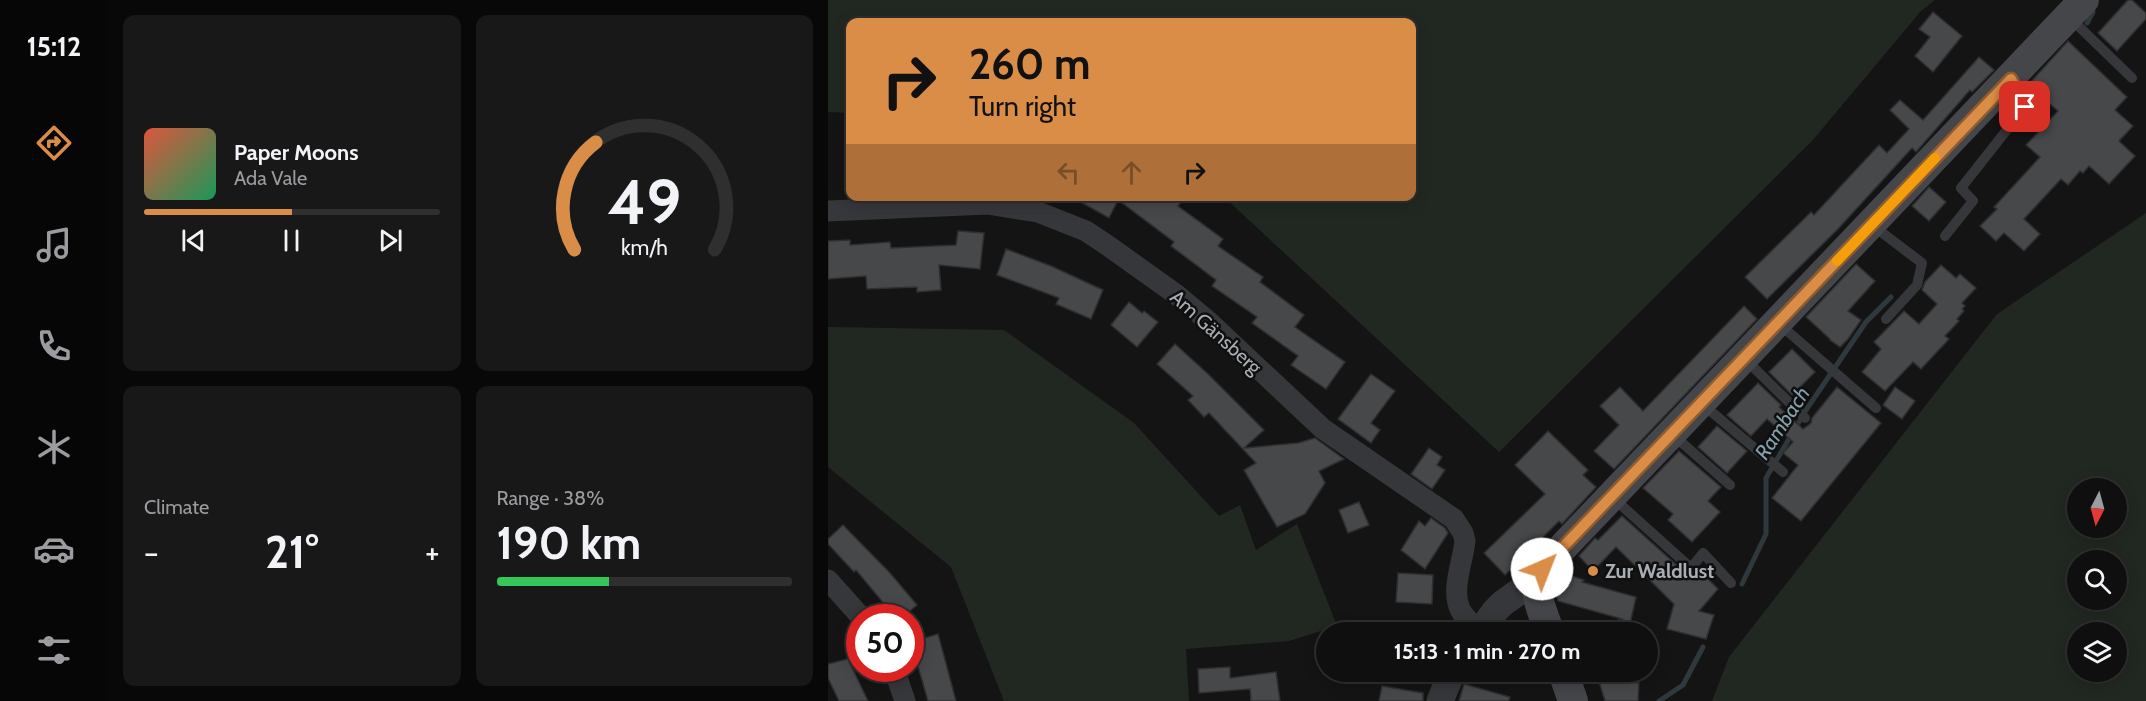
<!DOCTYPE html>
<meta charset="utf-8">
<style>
:root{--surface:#0f0f10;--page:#181819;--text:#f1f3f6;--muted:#9b9c9f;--line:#2f2f30;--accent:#da8d47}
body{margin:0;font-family:Cabin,sans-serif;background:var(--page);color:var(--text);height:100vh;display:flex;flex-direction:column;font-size:22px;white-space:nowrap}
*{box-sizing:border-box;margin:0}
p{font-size:20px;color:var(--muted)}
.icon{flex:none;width:33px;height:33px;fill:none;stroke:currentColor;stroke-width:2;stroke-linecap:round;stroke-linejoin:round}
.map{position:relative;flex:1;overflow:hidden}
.side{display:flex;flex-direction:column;gap:15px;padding:15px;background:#080809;width:720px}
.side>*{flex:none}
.top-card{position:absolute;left:18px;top:18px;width:570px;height:183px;border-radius:12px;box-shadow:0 3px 15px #0003,0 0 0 2px var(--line);background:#da8d47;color:#111;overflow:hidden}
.needle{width:39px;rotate:186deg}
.fabs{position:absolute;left:1239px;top:478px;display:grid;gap:12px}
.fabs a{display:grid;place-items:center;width:60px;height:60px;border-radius:50%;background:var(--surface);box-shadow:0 3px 15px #0003,0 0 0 2px var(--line);font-size:30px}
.speed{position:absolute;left:18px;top:604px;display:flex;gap:12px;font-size:30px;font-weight:700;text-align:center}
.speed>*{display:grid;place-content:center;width:78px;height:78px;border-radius:50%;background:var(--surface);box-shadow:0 3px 15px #0003,0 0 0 2px var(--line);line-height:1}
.speed .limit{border:9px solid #d22;background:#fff;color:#111}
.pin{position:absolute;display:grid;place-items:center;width:51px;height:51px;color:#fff;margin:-26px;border-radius:12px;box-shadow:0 3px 9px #0006}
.me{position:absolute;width:66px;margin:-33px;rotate:44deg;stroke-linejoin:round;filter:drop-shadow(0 0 4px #0008)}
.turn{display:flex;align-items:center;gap:21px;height:126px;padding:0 24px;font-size:27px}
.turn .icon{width:78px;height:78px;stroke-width:2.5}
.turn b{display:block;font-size:42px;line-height:51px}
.lanes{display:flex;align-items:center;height:57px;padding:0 24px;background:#0003;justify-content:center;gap:30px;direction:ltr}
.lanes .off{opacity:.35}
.big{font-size:45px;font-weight:700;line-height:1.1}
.side .widget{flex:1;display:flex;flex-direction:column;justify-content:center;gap:9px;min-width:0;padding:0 21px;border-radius:12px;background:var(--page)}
.side .dial{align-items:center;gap:0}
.dial svg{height:156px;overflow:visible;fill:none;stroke:var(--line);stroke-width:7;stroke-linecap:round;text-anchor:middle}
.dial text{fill:var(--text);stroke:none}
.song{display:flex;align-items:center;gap:18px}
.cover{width:72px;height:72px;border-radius:9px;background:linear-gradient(135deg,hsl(10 70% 55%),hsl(150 70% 35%))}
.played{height:6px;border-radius:3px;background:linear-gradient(90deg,var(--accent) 50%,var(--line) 50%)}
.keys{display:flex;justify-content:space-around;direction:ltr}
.heat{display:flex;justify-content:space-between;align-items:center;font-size:33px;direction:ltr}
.charge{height:9px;border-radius:4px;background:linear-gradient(90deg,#34c759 38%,var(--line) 0)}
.side .tiles{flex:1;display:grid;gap:15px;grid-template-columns:repeat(2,1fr)}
.trip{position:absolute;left:488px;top:622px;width:342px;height:60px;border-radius:30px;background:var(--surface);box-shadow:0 3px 15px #0003,0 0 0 2px var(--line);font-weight:700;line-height:60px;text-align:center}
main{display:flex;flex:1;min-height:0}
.tab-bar{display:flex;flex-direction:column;width:108px;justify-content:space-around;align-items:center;background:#060606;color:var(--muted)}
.tab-bar .icon{width:42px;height:42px}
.tab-bar .active{color:var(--accent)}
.tab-bar b{font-size:27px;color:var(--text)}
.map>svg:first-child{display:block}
</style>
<main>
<nav class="tab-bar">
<b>15:12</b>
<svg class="icon active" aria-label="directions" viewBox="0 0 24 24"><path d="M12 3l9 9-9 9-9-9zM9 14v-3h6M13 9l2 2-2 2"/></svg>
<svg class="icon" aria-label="music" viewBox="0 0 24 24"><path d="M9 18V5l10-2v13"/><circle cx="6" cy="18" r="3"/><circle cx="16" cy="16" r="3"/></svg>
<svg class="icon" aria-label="phone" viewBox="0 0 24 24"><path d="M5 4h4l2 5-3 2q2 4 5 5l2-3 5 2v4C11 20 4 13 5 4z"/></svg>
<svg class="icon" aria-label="climate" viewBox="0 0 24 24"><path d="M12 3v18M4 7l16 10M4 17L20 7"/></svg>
<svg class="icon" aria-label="car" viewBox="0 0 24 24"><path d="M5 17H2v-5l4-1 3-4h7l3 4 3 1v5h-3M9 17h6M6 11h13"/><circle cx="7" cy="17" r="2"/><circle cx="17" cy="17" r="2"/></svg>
<svg class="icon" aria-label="filters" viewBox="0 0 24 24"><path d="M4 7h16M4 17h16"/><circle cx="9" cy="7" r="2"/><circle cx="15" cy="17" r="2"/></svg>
</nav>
<section class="side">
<div class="tiles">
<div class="widget">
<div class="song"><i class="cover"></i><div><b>Paper Moons</b><p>Ada Vale</p></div></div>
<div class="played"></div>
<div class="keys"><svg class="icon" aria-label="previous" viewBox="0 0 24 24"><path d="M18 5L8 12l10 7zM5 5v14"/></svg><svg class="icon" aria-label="pause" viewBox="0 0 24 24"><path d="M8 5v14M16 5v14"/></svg><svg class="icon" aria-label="next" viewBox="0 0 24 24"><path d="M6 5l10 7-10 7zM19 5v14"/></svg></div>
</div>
<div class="widget dial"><svg viewBox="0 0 100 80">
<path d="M14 69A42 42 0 1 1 86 69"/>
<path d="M14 69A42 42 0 0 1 25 14" stroke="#da8d47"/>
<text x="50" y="56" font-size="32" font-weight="700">49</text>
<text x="50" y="72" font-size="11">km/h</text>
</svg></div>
<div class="widget"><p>Climate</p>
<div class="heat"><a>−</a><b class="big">21°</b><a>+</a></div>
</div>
<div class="widget"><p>Range · 38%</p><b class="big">190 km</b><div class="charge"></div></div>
</div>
</section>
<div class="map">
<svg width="1318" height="701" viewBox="0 0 1318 701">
<rect width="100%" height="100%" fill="#141415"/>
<g fill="#212821" fill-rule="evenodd">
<polygon points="0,0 1107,0 1093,11 984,141 671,452 396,197 584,196 584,22 22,22 22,113 0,112"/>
<path d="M1318,213V701H884L901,657L1169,314ZM1250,489H1288V528H1250ZM1250,561H1288V600H1250ZM1250,633H1288V672H1250Z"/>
<polygon points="0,327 176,330 306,423 391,516 412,505 428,550 469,524 509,626 461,641 358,649 361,701 176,701 123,567 0,467"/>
</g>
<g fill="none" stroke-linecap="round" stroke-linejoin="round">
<g stroke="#2f393d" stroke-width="5">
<polyline points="1259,23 1265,12"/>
<polyline points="914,584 938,534 938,478 978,410 1038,322 1063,297"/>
<polyline points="831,701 855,685 875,647"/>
</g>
</g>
<g fill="#46484a" stroke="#2e2f31" stroke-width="1.5">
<polygon points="1300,0 1304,0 1318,13 1318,19 1289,51 1270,33"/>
<polygon points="1105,12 1134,36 1105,72 1087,56 1102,37 1091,29"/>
<polygon points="1240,41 1299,97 1287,110 1305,126 1291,141 1307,156 1281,184 1261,166 1255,173 1252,171 1240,185 1233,179 1196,219 1212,234 1196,251 1176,233 1168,241 1152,226 1169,209 1166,207 1212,157 1198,145 1230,111 1200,85"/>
<polygon points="1151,57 1166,70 1144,92 1142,90 1088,152 1084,148 1010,229 939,299 917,277 983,212 986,215 1051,145 1059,153 1081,129 1062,110 1072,100 1095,120"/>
<polygon points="1101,187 1118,202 1101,221 1084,206"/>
<polygon points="242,196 357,196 350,206 395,239 390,246 435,277 432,282 476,315 467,327 517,362 498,389 463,365 470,356 424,323 429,317 384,286 388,280 343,246 346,242 290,200 281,218"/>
<polygon points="130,231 156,233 152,269 111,265 113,290 89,292 89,287 39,289 38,276 0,279 0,241 22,240 22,245 62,242 63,248 128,245"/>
<polygon points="178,249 223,266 275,290 263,319 228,304 231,298 169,275"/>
<polygon points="1028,264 1047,281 1020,311 1033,320 1020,339 1012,347 1002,340 1002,339 978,317"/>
<polygon points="1113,265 1128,278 1132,274 1148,288 1134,303 1137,306 1134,309 1136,311 1129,319 1131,321 1117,336 1121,339 1093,369 1085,362 1057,391 1034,372 1053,349 1046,342 1076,311 1091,324 1109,304 1094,290 1097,282"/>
<polygon points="301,302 314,313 316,311 330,322 309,347 283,325"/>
<polygon points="916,306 929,319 786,469 766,451 791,425 772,406 792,387 815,411"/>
<polygon points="347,344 379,373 436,430 416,448 470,443 487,438 516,459 491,471 497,483 477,514 449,527 416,470 428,463 381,413 376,417 360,400 365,396 329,364"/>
<polygon points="964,349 987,372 964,395 941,372"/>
<polygon points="543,374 567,391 543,423 552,430 543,443 510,419"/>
<polygon points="930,383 953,405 951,407 975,429 983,423 984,418 1009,387 1053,423 973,521 944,498 970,465 955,453 965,442 939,419 923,436 899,415"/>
<polygon points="1067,387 1087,401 1074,419 1055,405"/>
<polygon points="889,426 919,451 899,473 870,447"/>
<polygon points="720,431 760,470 755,475 768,487 734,524 731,521 677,575 656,553 717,494 687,465"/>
<polygon points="601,448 614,457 609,465 617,470 604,489 583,474"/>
<polygon points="851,451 893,487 880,501 892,512 864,542 840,520 845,514 815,488"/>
<polygon points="531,502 541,525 520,533 511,510"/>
<polygon points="794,516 863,578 871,570 890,589 871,611 886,615 878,639 839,629 846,604 788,547 765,571 751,556 767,538 770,540"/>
<polygon points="603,518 617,528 620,533 597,569 573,550 591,521 597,526"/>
<polygon points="15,525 62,573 89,605 74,618 68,618 28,570 26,572 0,544 0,539"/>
<polygon points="570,573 605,575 604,604 568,602"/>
<polygon points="735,573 756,580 754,582 808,597 800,633 760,633 760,630 794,619 730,601 727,589 727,582"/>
<polygon points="110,634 116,656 128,701 100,701 83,642"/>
<polygon points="20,659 29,678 40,701 11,701 0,678 0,664"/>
<polygon points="402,667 402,678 448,672 452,701 423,701 422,689 371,693 370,669"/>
<polygon points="768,672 794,672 798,682 811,683 810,701 777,701"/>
<polygon points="636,684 682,697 681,701 631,701"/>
<polygon points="554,686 595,693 595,701 551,701"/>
</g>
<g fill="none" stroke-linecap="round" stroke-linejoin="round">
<g stroke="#36373a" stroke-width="10">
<polyline points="1241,17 1304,78"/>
<polyline points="1044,225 1094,263 1089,285 1058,319"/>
<polyline points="1117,236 1145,201 1133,188 1197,107 1183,79"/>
<polyline points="950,323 1048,408"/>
<polyline points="916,358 977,418"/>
<polyline points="873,403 955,472"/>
<polyline points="844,434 902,485"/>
<polyline points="784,497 863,568 875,553 903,583"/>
</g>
<g stroke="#36373a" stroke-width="21">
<path d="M0,211L159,204L210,212L258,231L279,245L349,295L380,321L495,429L626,519L635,533L637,541C635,562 622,591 633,611C637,619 646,625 652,631"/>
<polyline points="0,580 34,618"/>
<polyline points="66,669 77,701"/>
</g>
<g stroke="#36373a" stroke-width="27">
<polyline points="651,633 667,611 675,603 709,579"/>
<polyline points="612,701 624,672"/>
</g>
<g stroke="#44464a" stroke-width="30">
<path d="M722,633C715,613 702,588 714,569L1256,0"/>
<polyline points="735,672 745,701"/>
</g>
</g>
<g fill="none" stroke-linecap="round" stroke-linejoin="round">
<defs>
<polyline id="route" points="714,569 1183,79 1197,107"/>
</defs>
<use href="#route" stroke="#8e5c2e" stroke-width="15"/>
<use href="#route" stroke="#da8d47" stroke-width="10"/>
<polyline stroke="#f59e0b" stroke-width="10" points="1009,261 1107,158"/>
</g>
<circle fill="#da8d47" stroke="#0f0f10" stroke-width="2" cx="765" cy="571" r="6"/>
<g text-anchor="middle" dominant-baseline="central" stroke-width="5" stroke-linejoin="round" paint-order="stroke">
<g font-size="20" fill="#a8aeb4" stroke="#0f0f10">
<text transform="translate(388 332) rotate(42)">Am Gänsberg</text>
</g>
<g font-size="20" font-weight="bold" fill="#a8aeb4" stroke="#0f0f10" text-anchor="start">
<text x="777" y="571">Zur Waldlust</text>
</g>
<g font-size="21" font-style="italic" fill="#83a0ab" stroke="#0f0f10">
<text transform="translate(954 423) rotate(-57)">Rambach</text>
</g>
</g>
</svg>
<div class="fabs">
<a><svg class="needle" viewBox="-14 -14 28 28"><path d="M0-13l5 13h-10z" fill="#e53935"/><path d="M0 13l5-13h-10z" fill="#9b9c9f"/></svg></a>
<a><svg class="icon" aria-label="search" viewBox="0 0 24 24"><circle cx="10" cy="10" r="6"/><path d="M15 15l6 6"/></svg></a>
<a><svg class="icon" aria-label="layers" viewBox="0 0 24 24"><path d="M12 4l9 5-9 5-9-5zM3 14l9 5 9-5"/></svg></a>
</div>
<div class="speed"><div class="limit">50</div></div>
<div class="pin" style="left:1197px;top:107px;background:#d93025"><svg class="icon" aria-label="arrive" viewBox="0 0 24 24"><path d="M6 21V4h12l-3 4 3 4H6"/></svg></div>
<svg class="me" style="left:714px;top:569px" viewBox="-20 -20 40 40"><circle r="19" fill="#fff"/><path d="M0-13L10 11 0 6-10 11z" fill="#da8d47"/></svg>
<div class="trip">15:13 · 1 min · 270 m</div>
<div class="top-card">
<div class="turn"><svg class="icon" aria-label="right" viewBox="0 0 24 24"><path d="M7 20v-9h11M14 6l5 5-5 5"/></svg><div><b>260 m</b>Turn right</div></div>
<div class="lanes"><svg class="icon off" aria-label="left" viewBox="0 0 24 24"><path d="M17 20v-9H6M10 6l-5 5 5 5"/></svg><svg class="icon off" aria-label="ahead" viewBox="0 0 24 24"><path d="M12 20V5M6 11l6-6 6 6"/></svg><svg class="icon" aria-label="right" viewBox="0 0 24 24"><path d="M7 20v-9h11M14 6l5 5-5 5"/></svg></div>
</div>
</div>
</main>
